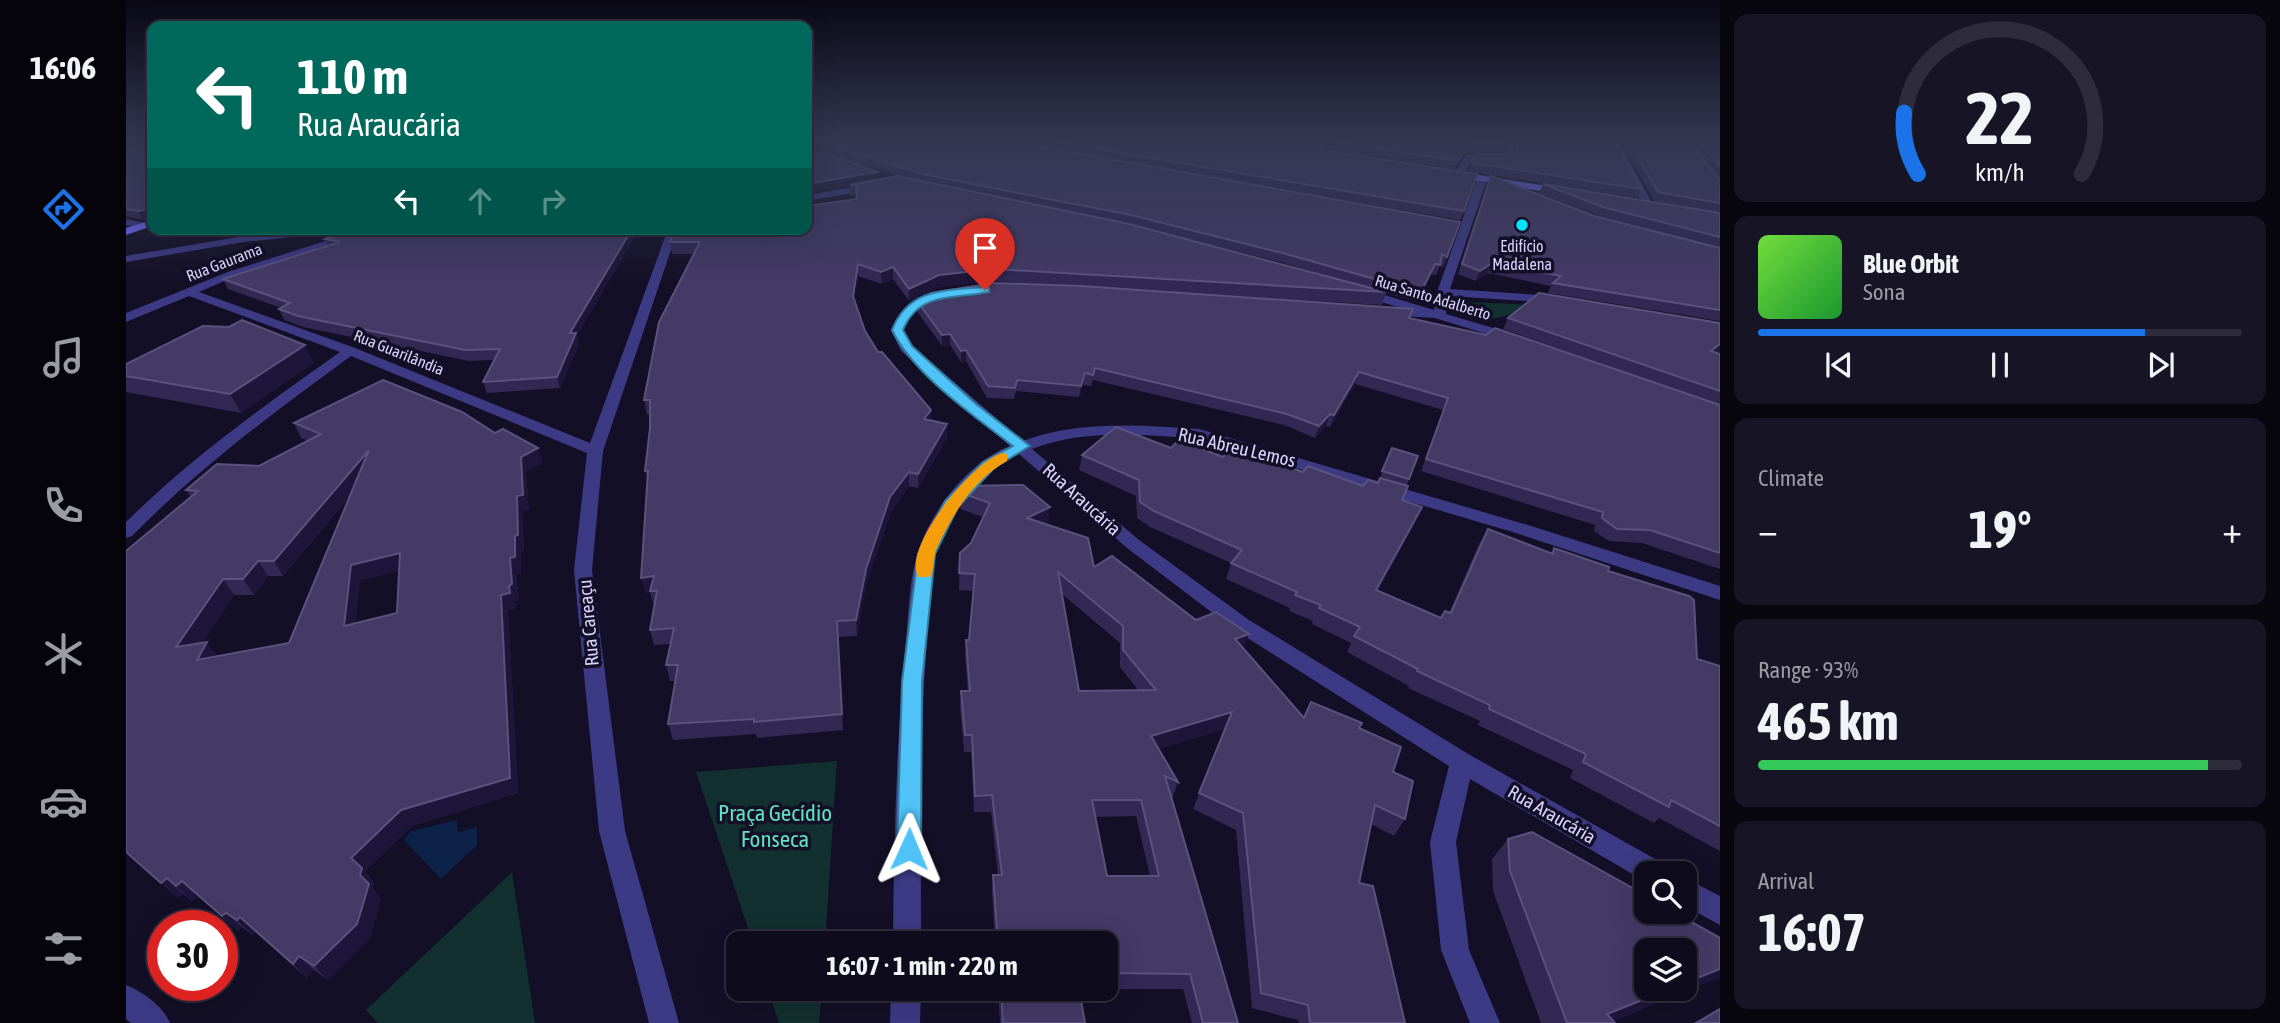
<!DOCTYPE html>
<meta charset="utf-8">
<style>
:root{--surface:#0e0b1c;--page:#171425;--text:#f1f3f6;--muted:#9b9ba3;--line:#2e2b3b;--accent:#1a73e8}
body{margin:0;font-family:"Asap Condensed",sans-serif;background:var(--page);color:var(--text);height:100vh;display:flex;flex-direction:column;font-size:26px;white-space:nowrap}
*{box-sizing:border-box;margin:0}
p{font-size:23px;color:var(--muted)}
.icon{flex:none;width:38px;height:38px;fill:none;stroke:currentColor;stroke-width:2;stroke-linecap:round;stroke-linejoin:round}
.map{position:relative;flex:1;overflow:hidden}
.side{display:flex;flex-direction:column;gap:14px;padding:14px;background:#08060f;width:560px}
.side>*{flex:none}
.banner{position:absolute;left:21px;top:21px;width:665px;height:214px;border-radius:14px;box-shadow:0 7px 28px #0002,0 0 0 2px var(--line);background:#00695c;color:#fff;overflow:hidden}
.tools{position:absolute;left:1508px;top:861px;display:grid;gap:14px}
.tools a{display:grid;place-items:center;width:63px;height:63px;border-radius:14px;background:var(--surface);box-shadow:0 7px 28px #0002,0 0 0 2px var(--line);font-size:35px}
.speed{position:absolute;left:21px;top:910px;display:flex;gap:14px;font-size:35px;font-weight:700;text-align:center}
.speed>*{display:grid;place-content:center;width:91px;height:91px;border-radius:50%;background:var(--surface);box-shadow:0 7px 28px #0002,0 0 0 2px var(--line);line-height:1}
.speed .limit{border:10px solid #d22;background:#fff;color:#111}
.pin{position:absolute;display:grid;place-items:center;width:60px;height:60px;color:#fff;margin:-72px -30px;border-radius:50% 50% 50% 0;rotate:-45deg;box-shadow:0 0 7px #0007}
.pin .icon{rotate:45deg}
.me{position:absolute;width:77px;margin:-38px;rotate:1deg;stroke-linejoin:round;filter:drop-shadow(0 0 5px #0008)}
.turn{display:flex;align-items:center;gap:24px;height:147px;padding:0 35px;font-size:32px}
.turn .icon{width:91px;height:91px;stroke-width:2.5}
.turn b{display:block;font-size:49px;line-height:60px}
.lanes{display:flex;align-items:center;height:66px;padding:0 35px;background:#0003;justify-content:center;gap:35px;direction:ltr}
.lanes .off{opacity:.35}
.big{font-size:52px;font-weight:700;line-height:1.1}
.side .card{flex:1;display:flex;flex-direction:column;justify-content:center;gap:10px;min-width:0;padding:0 24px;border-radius:14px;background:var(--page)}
.side .dial{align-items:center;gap:0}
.dial svg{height:182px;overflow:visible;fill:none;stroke:var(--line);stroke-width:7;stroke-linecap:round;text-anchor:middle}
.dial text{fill:var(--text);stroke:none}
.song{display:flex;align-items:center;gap:21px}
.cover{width:84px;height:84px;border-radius:10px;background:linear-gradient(135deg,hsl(100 70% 55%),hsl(130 70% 35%))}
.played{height:7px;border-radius:4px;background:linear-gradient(90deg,var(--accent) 80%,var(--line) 80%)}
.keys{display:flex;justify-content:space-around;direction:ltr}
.heat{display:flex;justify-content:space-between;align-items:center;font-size:38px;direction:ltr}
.charge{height:10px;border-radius:5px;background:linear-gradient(90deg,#34c759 93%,var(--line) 0)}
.trip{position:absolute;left:600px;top:931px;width:392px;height:70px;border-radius:14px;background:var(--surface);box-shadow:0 7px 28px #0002,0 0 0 2px var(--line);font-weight:700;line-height:70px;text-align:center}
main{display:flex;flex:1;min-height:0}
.tabs{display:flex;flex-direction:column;width:126px;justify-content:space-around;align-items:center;background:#06040b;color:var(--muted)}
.tabs .icon{width:49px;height:49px}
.tabs .current{color:var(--accent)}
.tabs b{font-size:32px;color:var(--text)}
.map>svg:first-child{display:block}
</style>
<main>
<nav class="tabs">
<b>16:06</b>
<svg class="icon current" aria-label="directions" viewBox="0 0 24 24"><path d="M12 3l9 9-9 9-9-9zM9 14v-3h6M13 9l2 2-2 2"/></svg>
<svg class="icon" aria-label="music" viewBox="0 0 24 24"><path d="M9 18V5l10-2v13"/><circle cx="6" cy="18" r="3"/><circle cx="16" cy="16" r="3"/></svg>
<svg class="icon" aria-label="phone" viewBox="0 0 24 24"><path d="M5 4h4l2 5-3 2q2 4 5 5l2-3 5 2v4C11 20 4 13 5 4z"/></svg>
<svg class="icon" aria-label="climate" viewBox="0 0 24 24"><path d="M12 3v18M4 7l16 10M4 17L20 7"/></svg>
<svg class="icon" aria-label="car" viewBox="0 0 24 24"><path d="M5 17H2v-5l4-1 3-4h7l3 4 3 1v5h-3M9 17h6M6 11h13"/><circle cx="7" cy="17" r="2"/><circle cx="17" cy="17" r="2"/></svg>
<svg class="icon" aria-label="filters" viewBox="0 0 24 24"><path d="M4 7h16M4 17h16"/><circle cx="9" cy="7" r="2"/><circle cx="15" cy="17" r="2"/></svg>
</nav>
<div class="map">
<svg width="1594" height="1023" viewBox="0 0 1594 1023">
<rect width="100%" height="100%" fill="#130f26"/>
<g fill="#12302f">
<polygon points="1340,302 1410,305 1594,337 1594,352 1560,336 1413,307 1359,321 1327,310 1328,306"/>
<polygon points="711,761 699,943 627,943 570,772"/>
<polygon points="386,872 409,1023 252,1023 240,1010"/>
<polygon points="642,989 696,989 693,1023 653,1023"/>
</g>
<polygon fill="#0c2248" points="331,820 332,832 351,827 351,845 315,879 278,840 285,831"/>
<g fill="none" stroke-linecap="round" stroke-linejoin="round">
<g fill="#3d3a85" fill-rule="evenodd">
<polygon points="1195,140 1203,140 1193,155 1187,155"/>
<polygon points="1384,140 1392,140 1384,160 1346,160 1336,177 1328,175 1340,155 1378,155"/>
<polygon points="1484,140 1492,140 1527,205 1525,207 1517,205"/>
<polygon points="1356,176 1361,179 1324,289 1429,296 1435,300 1433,303 1323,296 1320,314 1391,335 1393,338 1386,342 1309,318 1257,315 1255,312 1261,308 1279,309 1231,295 1229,292 1235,288 1308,310 1311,292 1351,179"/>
<polygon points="746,184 751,187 749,189 681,201 681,195"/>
<polygon points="0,219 22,224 23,226 18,229 0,225"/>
<polygon points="181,229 218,229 213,232 118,242 0,262 0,256 118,236"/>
<path d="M237,229H254L110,276L73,292L229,348L464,443L542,229H552L477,451L466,570L499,831L553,1023H523L473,831L448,570L461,453L225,356C147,413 74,467 6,536L0,538V522C66,457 139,405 214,352L63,296L0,322V313L102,272Z"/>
<path d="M818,290L822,291V297C801,302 787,309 777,330L786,346L897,441C952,420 1016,425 1073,429L1402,525L1594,586V600L1390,533L1072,439C1018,434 957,429 906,449L1013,540L1123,620L1344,755L1538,864L1542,873H1521L1520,882L1344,779L1330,842L1343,950L1374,1023H1344L1315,950L1304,842L1323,766L1109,630L1001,548L893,454C857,471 827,507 813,544C802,573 803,608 801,639C793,740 795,842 795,943H767C768,843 770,741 780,641C783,610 783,576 794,546C808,507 844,461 884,446L775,351L765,330C776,305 792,296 818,290Z"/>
<polygon points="1559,878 1594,896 1594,925 1559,906"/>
<path d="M0,985C17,992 37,1006 44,1023H5L0,1019Z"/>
<polygon points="765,989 795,989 794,1023 764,1023"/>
</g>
<g fill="#6f6bff" fill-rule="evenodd">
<polygon points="1328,171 1439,189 1444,192 1439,195 1325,176"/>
<polygon points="26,220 26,226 0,235 0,228"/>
</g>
</g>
<g fill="#312854" fill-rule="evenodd">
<polygon points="0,140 26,140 26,222 24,219 17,220 1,216 0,218 0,150 22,144 23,141 0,148"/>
<path d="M688,140H1145L1338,211L1334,220L1092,178L1334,222L1317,267L1314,265L1310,275L1305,274L1291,302L1260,293L1256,305L1004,290L1287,309L1284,318L1581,400L1377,329L1382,318L1594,323V349L1590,353L1594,354V569L1516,543L1483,541L1468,531L1469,525L1295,471L1317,410L1229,384L1204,427L1200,426L1189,438L1158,425L967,380L965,386L957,385L953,397L890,391L888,399L861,398L840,361L835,362L824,345L816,346L792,313V302L939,286L866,281L813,287L783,301L767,279L756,284L732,276L728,301L739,331L752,352L805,421L821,438L792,488L783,486L765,512L740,584L731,636L712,637L717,730L631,738L630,734L547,740L542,724L549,681H544L540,665L544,644L528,645L524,630L528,606L524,592L520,593L515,578L522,480L519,471L524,428V414L521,415L518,400L568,254H546L544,242L731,199L730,196L724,195V185L681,193V146L751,172V180H789L723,161L693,148L692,143ZM1014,227L1158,263L1214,280Z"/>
<polygon points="1145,140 1192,140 1188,147"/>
<polygon points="1203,140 1382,140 1376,152 1340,152 1328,169 1200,149"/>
<polygon points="1394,140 1489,140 1515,189 1511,198 1342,171 1346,163 1389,154"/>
<polygon points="1494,140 1561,140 1594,180 1594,248 1473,216 1413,193 1417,184 1562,207 1528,201"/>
<polygon points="1562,140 1594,140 1594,180"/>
<polygon points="1365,176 1468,216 1594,248 1594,321 1422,293 1425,286 1362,273 1349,281 1332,274"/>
<polygon points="40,229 99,229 69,237"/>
<polygon points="119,229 173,229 131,232"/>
<polygon points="229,229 451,336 453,344 434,388 361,393 357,382 368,360 343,361 177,327 158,320 153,309 155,308 102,289 97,279 202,246 199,239"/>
<polygon points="188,363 115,413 0,392 0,364"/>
<path d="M168,423L369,433L417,463L400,472L403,510L396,511L398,551H395V573L390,574L393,600L389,601L390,608L382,610L392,793L286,826L239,871L248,883L246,888L255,899L244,938L202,980L188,970L181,978L129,932L126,935L116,927L112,931L72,896L66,901L57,894L52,898L0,852L65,497L60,490L133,466L183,441L175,438ZM224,496L163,643L91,656L76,643L108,595H128L142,576H157ZM273,571L271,613L229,623L234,580Z"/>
<polygon points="1045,448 1177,472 1237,486 1252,483 1266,448 1283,479 1276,500 1289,523 1252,590 1315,618 1323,613 1353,544 1362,529 1425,553 1428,548 1482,571 1571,659 1594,666 1594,851 1533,818 1528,823 1444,778 1447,770 1352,725 1354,721 1282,688 1283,686 1221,652 1225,643 1186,624 1187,621 1163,611 1164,608 1100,579 1105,563 1024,527 1011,518 1010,496 953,470 956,455"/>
<path d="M835,493L922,524H920L968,567L1070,620L1118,649L1178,718L1233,728L1267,772L1279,819L1268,836L1245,824L1233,883L1279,1023H1173L1172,1020L1126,1008L1110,830L1067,809L1099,729L1032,749L1052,782L1046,799H1045L1112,1023H1066L1057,989H980V943H869L866,891L867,875H872L865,812H848L845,752H838L834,708L835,691H842L839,657L840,640H843L847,591L833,590L834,553L845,543L857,517L834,509ZM936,594L994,643V667L1012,690L953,691ZM1010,816L1024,876H981L969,817Z"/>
<polygon points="1382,839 1594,938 1594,977 1487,1021 1489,1023 1415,1023 1367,891 1366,859"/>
<polygon points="872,989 953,989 959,1023 874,1023"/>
</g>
<g fill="#1d163a">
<polygon points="0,140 25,140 0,148"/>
<polygon points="1343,144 1340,152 1328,169 1332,161"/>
<polygon points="751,172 751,180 681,193 681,184"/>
<polygon points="22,209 24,219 17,220 12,211"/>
<polygon points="65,229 99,229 69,237"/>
<polygon points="216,229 228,229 217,233"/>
<polygon points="506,229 514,229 451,336 453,344 434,388 431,377 444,333"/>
<polygon points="1366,263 1362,273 1349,281 1354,271"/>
<polygon points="732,264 732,276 727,309 727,296"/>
<polygon points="1309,264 1305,274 1291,302 1295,292"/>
<polygon points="767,267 767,279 756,284 755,272"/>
<polygon points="867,269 866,281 813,287 783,301 783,289 813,275"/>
<polygon points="824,334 824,345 816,346 816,335"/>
<polygon points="1594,344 1594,349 1577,362 1585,351"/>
<polygon points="179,345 188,363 115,413 104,394"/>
<polygon points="840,350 840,361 835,362 835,351"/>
<polygon points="1233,372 1229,384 1204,427 1208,415"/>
<polygon points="959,373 957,385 953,397 955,386"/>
<polygon points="805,410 805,424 798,419"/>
<polygon points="1204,414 1200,426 1189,438 1193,426"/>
<polygon points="821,424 821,438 792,488 792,474"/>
<polygon points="412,448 417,463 400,472 403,510 396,511 398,551 395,551 395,573 390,574 393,600 389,601 390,608 382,610 392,793 286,826 239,871 248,883 246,888 255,899 244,938 202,980 188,966 234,875 225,858 375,595 383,586 384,558 395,457"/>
<polygon points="243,450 250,464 157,576 148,561"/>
<polygon points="783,472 783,486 765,512 740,584 731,636 730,620 740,569 764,497"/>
<polygon points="924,507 922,524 899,535 901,518"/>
<polygon points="1296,507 1289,523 1243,606 1250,590"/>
<polygon points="274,553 282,569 234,580 227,641 218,626 225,565"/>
<polygon points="132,561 142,576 128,595 117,579"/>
<polygon points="528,576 524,591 524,592 520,593 515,578"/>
<polygon points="97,579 108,595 63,663 50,647"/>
<polygon points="1123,634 1117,651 1109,639"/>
<polygon points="81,642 93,658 71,660"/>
<polygon points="1106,712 1100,729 1020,753 1025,736"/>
<polygon points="41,878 57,894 52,898 35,883"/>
<polygon points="56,881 72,896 66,901 50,886"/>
<polygon points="100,913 116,927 112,931 96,916"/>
<polygon points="114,917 129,932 126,935 111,920"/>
<polygon points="173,956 188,970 181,978 167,964"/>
<polygon points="1594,969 1594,977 1481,1023 1481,1014 1544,989 1559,989 1559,983"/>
</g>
<g fill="#433a66" stroke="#5a527e" stroke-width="2" fill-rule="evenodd">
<polygon points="23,140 26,140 26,218 23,217 22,209 12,211 0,209 0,150 22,144"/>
<polygon points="692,140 879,140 1334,222 1321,257 1316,254 1314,265 1309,264 1295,292 1160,254 1005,215 801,175 722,152"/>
<polygon points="918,140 1144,140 1189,149 1351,174 1338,211"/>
<polygon points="1203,140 1381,140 1379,144 1343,144 1332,161 1202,141"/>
<polygon points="1395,140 1489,140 1515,189 1346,163 1351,154 1389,154"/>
<polygon points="1502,140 1561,140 1594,180 1594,203 1532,192"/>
<polygon points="1572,140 1594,140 1594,166"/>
<polygon points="681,146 751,172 681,184"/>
<polygon points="771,176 1003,224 1260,292 867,269 813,275 783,289 767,267 755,272 732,264 727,296 739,331 752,352 756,352 805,410 798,419 821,424 792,474 783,472 764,497 740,569 730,620 711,621 716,714 628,722 628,719 542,724 552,665 540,665 548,628 524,630 531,591 524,591 528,576 515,578 522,471 519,471 524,428 524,400 518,400 533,322 574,242 544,242 549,229 681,229 681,206 731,199 730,185 724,185"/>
<polygon points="1365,176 1468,216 1594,248 1594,310 1427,283 1435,276 1366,263 1354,271 1336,264"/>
<polygon points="1417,184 1594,213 1594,237 1477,207"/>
<polygon points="229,229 506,229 444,333 450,333 431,377 357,382 374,349 339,350 172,316 153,309 164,303 97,279 214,242 199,239"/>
<polygon points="867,283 955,286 1287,309 1283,318 1360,335 1369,328 1594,405 1594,553 1524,530 1491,529 1476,518 1477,512 1300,459 1322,398 1233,372 1208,415 1204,414 1193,426 1161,414 969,368 967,375 959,373 955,386 891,380 889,388 862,386 840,350 835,351 824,334 816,335 792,302 805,293"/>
<polygon points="1413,293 1594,323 1594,344 1585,351 1594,354 1594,391 1382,318"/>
<polygon points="116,320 179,345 104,394 0,376 0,364 77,326 103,327"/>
<path d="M257,380L336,412L369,433L377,429L412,448L395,457L397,495L391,496L392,535L389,536V557L384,558L386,584L383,586L384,593L375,595L384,778L275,810L225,858L236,868L234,875L243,884L231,924L188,966L173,956L167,964L114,917L111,920L100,913L96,916L56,881L50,886L41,878L35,883L0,852V551L72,491L60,490L91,464L133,466L195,434L168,423ZM243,450L163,643L71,660L81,642L50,647L97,579H117L132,561H148ZM274,553L271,613L218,626L225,565Z"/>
<polygon points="990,427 1045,448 1053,440 1097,457 1107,447 1177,472 1182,466 1237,486 1242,480 1252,483 1254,478 1282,486 1276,500 1296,507 1250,590 1315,618 1319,611 1325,613 1362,529 1427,554 1428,548 1483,567 1482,571 1563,596 1568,600 1571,659 1594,666 1594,826 1545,800 1543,807 1457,762 1460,754 1363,709 1364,705 1291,671 1292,669 1228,636 1234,627 1193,608 1195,605 1169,595 1171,592 1105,563 1116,550 1028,511 1014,502 1013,480 956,455"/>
<polygon points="1266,448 1292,456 1283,479 1256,471"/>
<path d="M897,485L924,507L901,518L962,538L968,567L986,556L1070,620L1090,612L1123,634L1109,639L1178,718L1185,702L1236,723L1233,728L1275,747L1267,772L1287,781L1279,819L1249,805L1233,883L1247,886L1279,1023H1184L1182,1005L1135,993L1117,813L1073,793L1106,712L1025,736L1052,782L1039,776L1112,1023H1077L1064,974L980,973V943H872L867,875H876L866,795L849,796L846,735H839L835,691H844L840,640H843L849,574L833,573L834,553L845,543L864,503L835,493L839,486ZM932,572L997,626V650L1030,690L953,691ZM966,800H1015L1033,876H981Z"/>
<polygon points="1406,832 1521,896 1521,912 1548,912 1594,938 1594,969 1559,983 1559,950 1521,950 1521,989 1544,989 1481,1014 1489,1023 1441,1023 1384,871 1382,839"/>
<polygon points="875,989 953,989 959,1023 877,1023"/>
<polygon points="1594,1009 1594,1023 1570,1023"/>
</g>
<linearGradient id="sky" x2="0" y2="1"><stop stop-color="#0a0815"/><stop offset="0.49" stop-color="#333752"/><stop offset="1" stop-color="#333752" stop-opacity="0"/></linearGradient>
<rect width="1594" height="283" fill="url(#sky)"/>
<path fill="#4fc3f7" stroke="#337fa1" stroke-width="2" d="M859,287L863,288V292C829,299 793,291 777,330L786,346L850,404L904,446L868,468L832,507L809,554L796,682L795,849L791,857L783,860L774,857L771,849L776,682L792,554L819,501L857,462L887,446C847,415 788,375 766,330C783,287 819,291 859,287Z"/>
<path fill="#f59e0b" d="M876,453L881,454V461C847,480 826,515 810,550C807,559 809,569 804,577H792C776,547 847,461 876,453Z"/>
<circle fill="#00e5ff" stroke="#130f26" stroke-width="2.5" cx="1396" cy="225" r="7"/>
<g text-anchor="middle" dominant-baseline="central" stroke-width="7" stroke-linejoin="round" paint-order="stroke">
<g font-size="16" fill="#d9d4ff" stroke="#130f26">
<text x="1396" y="246">Edifício<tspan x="1396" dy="18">Madalena</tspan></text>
</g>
<g font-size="16" fill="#d9d4ff" stroke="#130f26">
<text transform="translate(98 262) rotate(-21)">Rua Gaurama</text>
<text transform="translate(1307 297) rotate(17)">Rua Santo Adalberto</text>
<text transform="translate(273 352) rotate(22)">Rua Guarilândia</text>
</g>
<g font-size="19" fill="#d9d4ff" stroke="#130f26">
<text transform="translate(1111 447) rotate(13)">Rua Abreu Lemos</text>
<text transform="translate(956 499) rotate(42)">Rua Araucária</text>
<text transform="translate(462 623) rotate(-95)">Rua Careaçu</text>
<text transform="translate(1426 814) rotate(30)">Rua Araucária</text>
</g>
<g font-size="23" fill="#5fe0c0" stroke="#130f26">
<text x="649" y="813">Praça Gecídio<tspan x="649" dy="26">Fonseca</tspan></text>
</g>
</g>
</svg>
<div class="tools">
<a><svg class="icon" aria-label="search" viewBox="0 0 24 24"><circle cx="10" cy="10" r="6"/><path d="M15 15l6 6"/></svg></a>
<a><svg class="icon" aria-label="layers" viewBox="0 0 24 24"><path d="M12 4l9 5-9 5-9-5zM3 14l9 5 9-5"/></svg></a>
</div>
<div class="speed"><div class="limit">30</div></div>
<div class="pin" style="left:859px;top:290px;background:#d93025"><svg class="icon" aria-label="arrive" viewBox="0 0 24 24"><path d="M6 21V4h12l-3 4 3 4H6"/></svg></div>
<svg class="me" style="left:783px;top:849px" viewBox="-20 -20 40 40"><path d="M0-17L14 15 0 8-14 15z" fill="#4fc3f7" stroke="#fff" stroke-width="4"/></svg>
<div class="trip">16:07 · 1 min · 220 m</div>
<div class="banner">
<div class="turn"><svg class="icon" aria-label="left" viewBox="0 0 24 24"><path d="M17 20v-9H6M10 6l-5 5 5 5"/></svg><div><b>110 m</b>Rua Araucária</div></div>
<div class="lanes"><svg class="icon" aria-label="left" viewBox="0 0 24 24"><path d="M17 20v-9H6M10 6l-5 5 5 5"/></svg><svg class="icon off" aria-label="ahead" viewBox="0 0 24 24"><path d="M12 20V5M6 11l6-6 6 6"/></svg><svg class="icon off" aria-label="right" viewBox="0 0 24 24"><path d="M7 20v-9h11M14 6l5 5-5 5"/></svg></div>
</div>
</div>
<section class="side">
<div class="card dial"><svg viewBox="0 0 100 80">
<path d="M14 69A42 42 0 1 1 86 69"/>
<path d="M14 69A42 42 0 0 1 8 42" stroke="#1a73e8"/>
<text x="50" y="56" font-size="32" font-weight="700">22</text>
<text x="50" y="72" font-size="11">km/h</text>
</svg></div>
<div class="card">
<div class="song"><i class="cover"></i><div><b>Blue Orbit</b><p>Sona</p></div></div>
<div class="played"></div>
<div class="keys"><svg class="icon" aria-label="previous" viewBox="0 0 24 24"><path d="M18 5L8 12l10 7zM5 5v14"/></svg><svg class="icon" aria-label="pause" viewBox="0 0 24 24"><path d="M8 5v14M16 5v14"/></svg><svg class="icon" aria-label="next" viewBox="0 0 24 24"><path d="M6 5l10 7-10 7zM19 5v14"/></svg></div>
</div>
<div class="card"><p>Climate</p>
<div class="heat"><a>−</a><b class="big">19°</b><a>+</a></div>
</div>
<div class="card"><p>Range · 93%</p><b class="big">465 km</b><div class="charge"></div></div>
<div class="card"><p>Arrival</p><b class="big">16:07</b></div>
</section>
</main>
